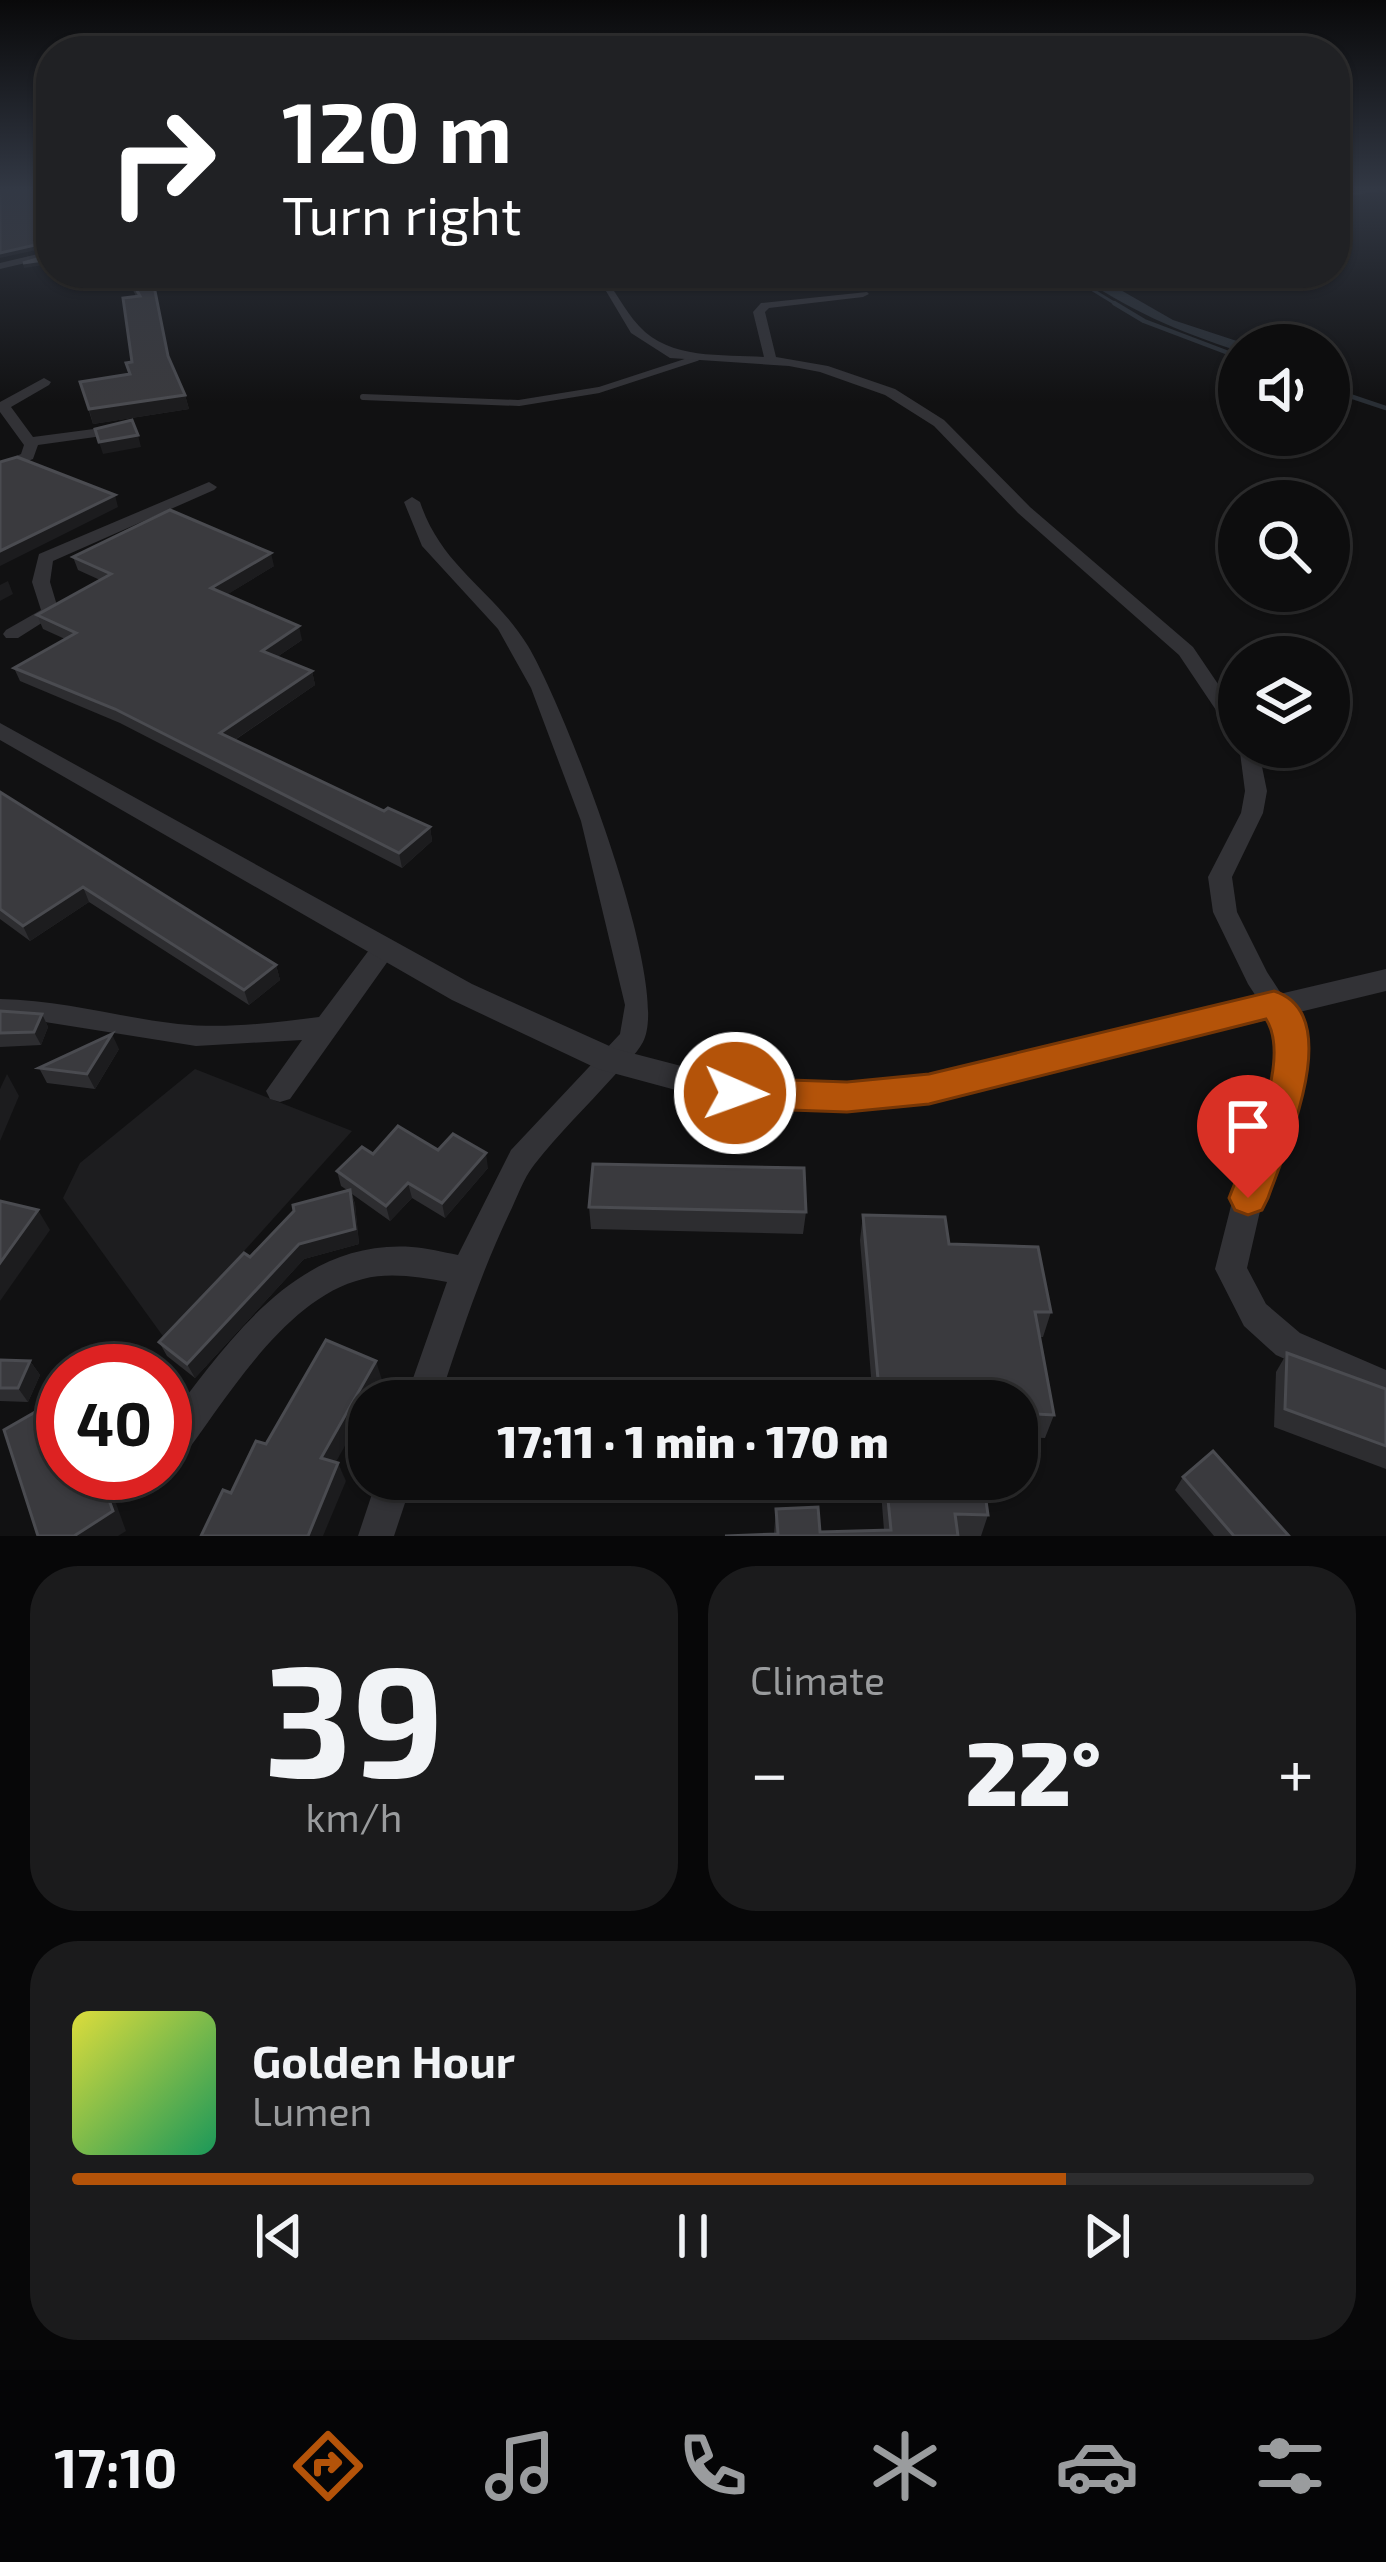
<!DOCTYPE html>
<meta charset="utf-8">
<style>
:root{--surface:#0d0d0e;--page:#1b1b1c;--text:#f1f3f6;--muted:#9a9c9e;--line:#2d2d2e;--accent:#b45309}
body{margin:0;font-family:"Exo 2",sans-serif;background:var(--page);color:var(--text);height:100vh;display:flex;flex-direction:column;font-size:45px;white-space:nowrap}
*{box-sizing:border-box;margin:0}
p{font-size:39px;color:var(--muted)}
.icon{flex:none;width:66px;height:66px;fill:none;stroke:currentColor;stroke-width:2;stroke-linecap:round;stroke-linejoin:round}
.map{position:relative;height:1536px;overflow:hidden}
.details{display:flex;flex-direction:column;gap:30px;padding:30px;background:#070708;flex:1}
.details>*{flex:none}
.top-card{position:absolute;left:36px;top:36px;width:1314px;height:252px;border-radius:48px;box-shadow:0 3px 9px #0004,0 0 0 3px var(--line);background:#202124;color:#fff;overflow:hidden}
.fabs{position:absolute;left:1218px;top:324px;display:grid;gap:24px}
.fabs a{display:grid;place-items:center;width:132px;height:132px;border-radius:50%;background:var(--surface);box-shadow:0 3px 9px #0004,0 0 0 3px var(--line);font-size:60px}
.speed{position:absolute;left:36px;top:1344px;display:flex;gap:24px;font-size:60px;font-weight:700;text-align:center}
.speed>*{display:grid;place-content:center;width:156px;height:156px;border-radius:50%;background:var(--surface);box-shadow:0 3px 9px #0004,0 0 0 3px var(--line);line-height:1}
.speed .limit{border:18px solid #d22;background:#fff;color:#111}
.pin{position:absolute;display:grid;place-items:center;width:102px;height:102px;color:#fff;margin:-123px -51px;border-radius:50% 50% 50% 0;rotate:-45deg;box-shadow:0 0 12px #0007}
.pin .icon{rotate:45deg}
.me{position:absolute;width:132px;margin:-66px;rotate:92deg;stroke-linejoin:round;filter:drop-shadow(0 0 9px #0008)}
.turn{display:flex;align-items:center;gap:42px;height:252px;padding:0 48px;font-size:54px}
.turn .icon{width:156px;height:156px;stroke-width:2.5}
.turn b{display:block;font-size:84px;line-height:102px}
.big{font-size:90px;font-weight:800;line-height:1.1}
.details .tile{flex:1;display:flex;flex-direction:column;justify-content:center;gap:18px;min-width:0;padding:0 42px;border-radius:48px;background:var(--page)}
.details .dial{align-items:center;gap:0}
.dial b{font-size:156px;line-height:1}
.song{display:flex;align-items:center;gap:36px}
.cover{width:144px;height:144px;border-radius:18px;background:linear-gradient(135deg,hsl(60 70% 55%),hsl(150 70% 35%))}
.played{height:12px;border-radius:6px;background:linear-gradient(90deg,var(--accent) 80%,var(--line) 80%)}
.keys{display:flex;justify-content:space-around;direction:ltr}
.heat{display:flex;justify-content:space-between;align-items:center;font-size:66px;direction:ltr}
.details .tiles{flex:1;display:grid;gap:30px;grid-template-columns:1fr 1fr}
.tile:last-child{grid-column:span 2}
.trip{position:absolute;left:348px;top:1380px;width:690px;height:120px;border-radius:48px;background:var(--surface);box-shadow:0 3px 9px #0004,0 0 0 3px var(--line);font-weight:800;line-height:120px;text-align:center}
.menu{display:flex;height:192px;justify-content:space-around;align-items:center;background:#050506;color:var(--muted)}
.menu .icon{width:84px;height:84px}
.menu .active{color:var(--accent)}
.menu b{font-size:54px;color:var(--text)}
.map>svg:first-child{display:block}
</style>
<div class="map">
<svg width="1386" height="1536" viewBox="0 0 1386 1536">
<rect width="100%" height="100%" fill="#111112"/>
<polygon fill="#1d1d1f" points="195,1069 352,1131 165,1339 63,1198 80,1163"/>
<path fill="#292e34" d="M1075,273H1091L1173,320L1249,345H1239V351C1178,332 1127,309 1075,273Z"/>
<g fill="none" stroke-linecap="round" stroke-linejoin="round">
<g stroke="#292e34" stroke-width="3">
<polyline points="1335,197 1377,190"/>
<polyline points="1065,273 1119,306"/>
</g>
<g stroke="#292e34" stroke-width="4.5">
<polyline points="1114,303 1144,321 1239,357"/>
<polyline points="1329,389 1386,408"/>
</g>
<polyline stroke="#323236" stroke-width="6" points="363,397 519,403 599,390 697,358"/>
<g fill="#323236" fill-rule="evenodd">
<polygon points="51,251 51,257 0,269 0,263"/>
<path d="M588,273H599C616,289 623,309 639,326C670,360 722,354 764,357L753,312L761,303L867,292L869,294L863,297L769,308L765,312L776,357L828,366L895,389L944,420L1030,507L1193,647L1239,715V736L1232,734L1179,655L1018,513L934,426L885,395L820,372L789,366L670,358L631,333L606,291Z"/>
<polygon points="44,378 51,382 49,385 11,407 33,437 124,425 131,429 124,433 38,445 33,459 0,472 0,463 21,454 24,445 0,412 0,402"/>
<polygon points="209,482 217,487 214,490 53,561 50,582 59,612 18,638 6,638 3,634 6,630 41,610 32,582 39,554"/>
<path d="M412,497L420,502C442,568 494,590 528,646C564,706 673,985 643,1042C636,1055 623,1066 613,1077C587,1106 558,1134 534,1165C523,1179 517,1198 509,1214C480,1275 460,1337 439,1401H405L447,1282C419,1277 390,1272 363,1279C284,1298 225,1402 179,1462L167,1467L165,1424C228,1343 295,1239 412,1247C427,1248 443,1252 458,1255L511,1150L620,1034L625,1005L581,821L531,688L498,629L422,546L404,502Z"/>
<polygon points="1239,745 1258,747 1267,791 1263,813 1232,877 1237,912 1267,972 1306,1032 1302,1089 1263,1198 1247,1268 1266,1304 1300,1333 1386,1370 1386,1404 1276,1355 1244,1326 1215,1269 1233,1198 1274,1089 1280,1033 1248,984 1213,912 1208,877 1241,813 1245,791"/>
<path d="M384,939L393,942L396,948L393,954L290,1099L280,1102L270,1099L266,1091L302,1040L196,1046L45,1022L0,1019V999C61,1000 118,1017 178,1024C225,1029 273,1023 319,1017L375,942Z"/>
<polygon points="377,1479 413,1479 394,1536 358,1536"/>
</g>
<polygon fill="#323236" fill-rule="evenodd" points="0,723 472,984 616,1049 735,1080 847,1084 929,1076 1386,969 1386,991 929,1102 847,1110 735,1106 598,1069 452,1000 0,740"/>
<polygon fill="#5f6067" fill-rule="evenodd" points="1376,187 1386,187 1386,193"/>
</g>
<g fill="#2d2d30">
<polygon points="124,273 191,273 194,283 155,289 169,359 185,395 189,409 93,424 80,382 129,374 132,362 136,296"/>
<polygon points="73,557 274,566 226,595 302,640 277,657 312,671 315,685 235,740 384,811 430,827 432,841 402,868 120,723 20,681 14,668 65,639 43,629 37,615 100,580 78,570"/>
<polygon points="0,792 276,965 280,980 249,1005 89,902 30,941 0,919"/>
<polygon points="0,1011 42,1014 48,1027 41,1045 0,1047"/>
<polygon points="119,1049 95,1089 47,1083 39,1068"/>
<polygon points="438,1150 488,1168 445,1218 412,1198 390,1221 352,1194 355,1204 359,1244 304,1259 195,1378 167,1356 159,1342 250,1257 347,1190 341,1186 337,1171 373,1154"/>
<polygon points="589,1207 806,1212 803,1234 591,1229"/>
<polygon points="863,1215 1051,1312 1043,1337 1040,1337 1054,1415 1045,1438 1017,1437 1017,1401 873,1401 860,1240"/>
<polygon points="1287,1353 1386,1389 1386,1469 1274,1427 1276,1372"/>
<polygon points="0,1360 30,1361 40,1375 28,1402 0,1401"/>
<polygon points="1183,1477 1289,1536 1214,1536 1175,1490"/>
<polygon points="880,1479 983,1479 988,1515 981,1536 725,1536 774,1534 776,1509 820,1532 884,1530"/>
</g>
<g fill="#1c1c1e">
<polygon points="48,242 50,247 0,258 0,253"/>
<polygon points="51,259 51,264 24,268 23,263"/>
<polygon points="174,273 191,273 194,283 155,289 152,276"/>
<polygon points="185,395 189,409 93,424 89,409"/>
<polygon points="138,435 141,447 103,454 99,442"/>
<polygon points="115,495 118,507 0,566 0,551"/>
<polygon points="271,553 274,566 215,602 211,588"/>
<polygon points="8,581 13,594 0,601 0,585"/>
<polygon points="299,626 302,640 265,665 262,651"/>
<polygon points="312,671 315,685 224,747 220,733"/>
<polygon points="430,827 432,841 402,868 399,853"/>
<polygon points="83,887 89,902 30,941 23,926"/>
<polygon points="276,965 280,980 249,1005 244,990"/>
<polygon points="42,1014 48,1027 41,1045 34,1032"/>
<polygon points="112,1034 119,1049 95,1089 87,1074"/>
<polygon points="7,1074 19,1096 0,1141 0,1089"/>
<polygon points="486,1153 488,1168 445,1218 442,1203"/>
<polygon points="408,1183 412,1198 390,1221 386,1206"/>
<polygon points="350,1190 355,1204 359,1244 304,1259 195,1378 187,1364"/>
<polygon points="38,1210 50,1230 0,1301 0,1263"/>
<polygon points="30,1361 40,1375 28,1402 18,1388"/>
<polygon points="376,1361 382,1380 328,1476 321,1458"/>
<polygon points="338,1463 346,1481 323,1536 308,1536"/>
<polygon points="99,1473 105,1473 126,1531 118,1536 74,1536"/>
</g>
<g fill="#3a3a3e" stroke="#4a4b50" stroke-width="3">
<polygon points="0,187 51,187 51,244 48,242 0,253"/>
<polygon points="51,255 51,259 23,263"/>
<polygon points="127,273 174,273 152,276 168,356 185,395 89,409 80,382 130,374 126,363 132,362 123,298 140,296"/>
<polygon points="132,420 138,435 99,442 95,429"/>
<polygon points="17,457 115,495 0,551 0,462"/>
<polygon points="170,510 271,553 211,588 299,626 262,651 312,671 220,733 384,811 388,808 430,827 399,853 115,709 14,668 76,633 37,615 111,574 73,557"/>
<polygon points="0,792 276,965 244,990 83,887 23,926 0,909"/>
<polygon points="0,1011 42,1014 34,1032 0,1033"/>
<polygon points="112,1034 87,1074 39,1068"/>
<polygon points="398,1126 438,1150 453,1134 486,1153 442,1203 408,1183 386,1206 337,1171 362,1147 373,1154"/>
<polygon points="593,1164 804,1168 806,1212 589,1207"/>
<polygon points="350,1190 355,1229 299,1244 187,1364 159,1342 244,1253 250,1257 294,1211 293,1205"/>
<polygon points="0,1201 38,1210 0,1263"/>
<polygon points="863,1215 945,1217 949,1244 1038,1247 1051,1312 1035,1312 1054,1415 1017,1413 1017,1401 880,1401"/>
<polygon points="326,1340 376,1361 321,1458 338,1463 308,1536 201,1536 223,1490 231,1493 256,1441 266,1444"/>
<polygon points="1287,1353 1386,1389 1386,1446 1285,1409"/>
<polygon points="0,1360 30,1361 18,1388 0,1388"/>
<polygon points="63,1396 63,1473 99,1473 113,1511 74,1536 38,1536 4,1430"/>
<polygon points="1213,1451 1289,1536 1234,1536 1183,1477"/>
<polygon points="886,1479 983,1479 988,1515 955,1514 958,1536 725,1536 778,1534 776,1509 818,1507 820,1532 891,1530"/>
</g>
<linearGradient id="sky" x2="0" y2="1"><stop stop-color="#09090a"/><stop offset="0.47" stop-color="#323844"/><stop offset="1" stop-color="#323844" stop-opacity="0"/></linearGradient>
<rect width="1386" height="402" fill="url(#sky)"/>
<path fill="#b45309" stroke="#753606" stroke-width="3" d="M1274,991C1348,1014 1284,1151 1268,1198L1262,1210L1248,1215L1235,1210L1229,1198C1246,1153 1293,1062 1266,1019L929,1104L847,1112L735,1108L722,1103L717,1093L722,1082L735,1078L847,1082L929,1074Z"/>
</svg>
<div class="fabs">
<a><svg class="icon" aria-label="sound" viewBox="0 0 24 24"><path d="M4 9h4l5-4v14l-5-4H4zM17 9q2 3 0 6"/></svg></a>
<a><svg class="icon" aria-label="search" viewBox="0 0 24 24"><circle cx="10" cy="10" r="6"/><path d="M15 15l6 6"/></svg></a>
<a><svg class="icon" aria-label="layers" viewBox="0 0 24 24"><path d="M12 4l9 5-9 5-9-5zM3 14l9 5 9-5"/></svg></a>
</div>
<div class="speed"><div class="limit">40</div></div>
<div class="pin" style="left:1248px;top:1198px;background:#d93025"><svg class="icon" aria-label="arrive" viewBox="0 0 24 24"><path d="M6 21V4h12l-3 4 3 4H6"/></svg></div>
<svg class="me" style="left:735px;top:1093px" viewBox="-20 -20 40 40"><circle r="17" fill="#b45309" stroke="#fff" stroke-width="3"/><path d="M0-11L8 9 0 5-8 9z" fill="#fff"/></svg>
<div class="trip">17:11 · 1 min · 170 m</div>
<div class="top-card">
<div class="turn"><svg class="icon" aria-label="right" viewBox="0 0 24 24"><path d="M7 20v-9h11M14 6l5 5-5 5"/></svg><div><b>120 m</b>Turn right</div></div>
</div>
</div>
<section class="details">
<div class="tiles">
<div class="tile dial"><b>39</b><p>km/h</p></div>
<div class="tile"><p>Climate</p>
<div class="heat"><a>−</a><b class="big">22°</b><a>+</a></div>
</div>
<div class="tile">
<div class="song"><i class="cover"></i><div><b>Golden Hour</b><p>Lumen</p></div></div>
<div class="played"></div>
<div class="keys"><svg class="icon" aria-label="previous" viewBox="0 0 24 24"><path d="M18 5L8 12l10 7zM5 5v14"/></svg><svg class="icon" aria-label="pause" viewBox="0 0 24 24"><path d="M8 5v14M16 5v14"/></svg><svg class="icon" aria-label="next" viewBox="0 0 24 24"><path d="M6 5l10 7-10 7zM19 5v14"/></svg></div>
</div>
</div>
</section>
<nav class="menu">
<b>17:10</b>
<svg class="icon active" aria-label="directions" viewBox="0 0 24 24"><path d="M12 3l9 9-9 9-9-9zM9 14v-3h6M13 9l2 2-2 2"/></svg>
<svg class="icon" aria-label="music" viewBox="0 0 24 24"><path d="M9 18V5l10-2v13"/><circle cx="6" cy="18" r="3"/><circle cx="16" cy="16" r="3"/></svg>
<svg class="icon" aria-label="phone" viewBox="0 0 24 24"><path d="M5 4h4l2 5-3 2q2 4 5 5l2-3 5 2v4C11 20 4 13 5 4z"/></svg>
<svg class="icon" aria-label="climate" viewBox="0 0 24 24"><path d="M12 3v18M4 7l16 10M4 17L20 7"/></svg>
<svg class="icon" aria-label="car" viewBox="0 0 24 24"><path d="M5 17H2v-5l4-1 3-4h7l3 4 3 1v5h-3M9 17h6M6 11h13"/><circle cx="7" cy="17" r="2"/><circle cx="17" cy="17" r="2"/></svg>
<svg class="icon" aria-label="filters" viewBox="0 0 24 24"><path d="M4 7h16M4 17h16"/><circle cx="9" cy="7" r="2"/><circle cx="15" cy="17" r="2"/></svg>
</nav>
